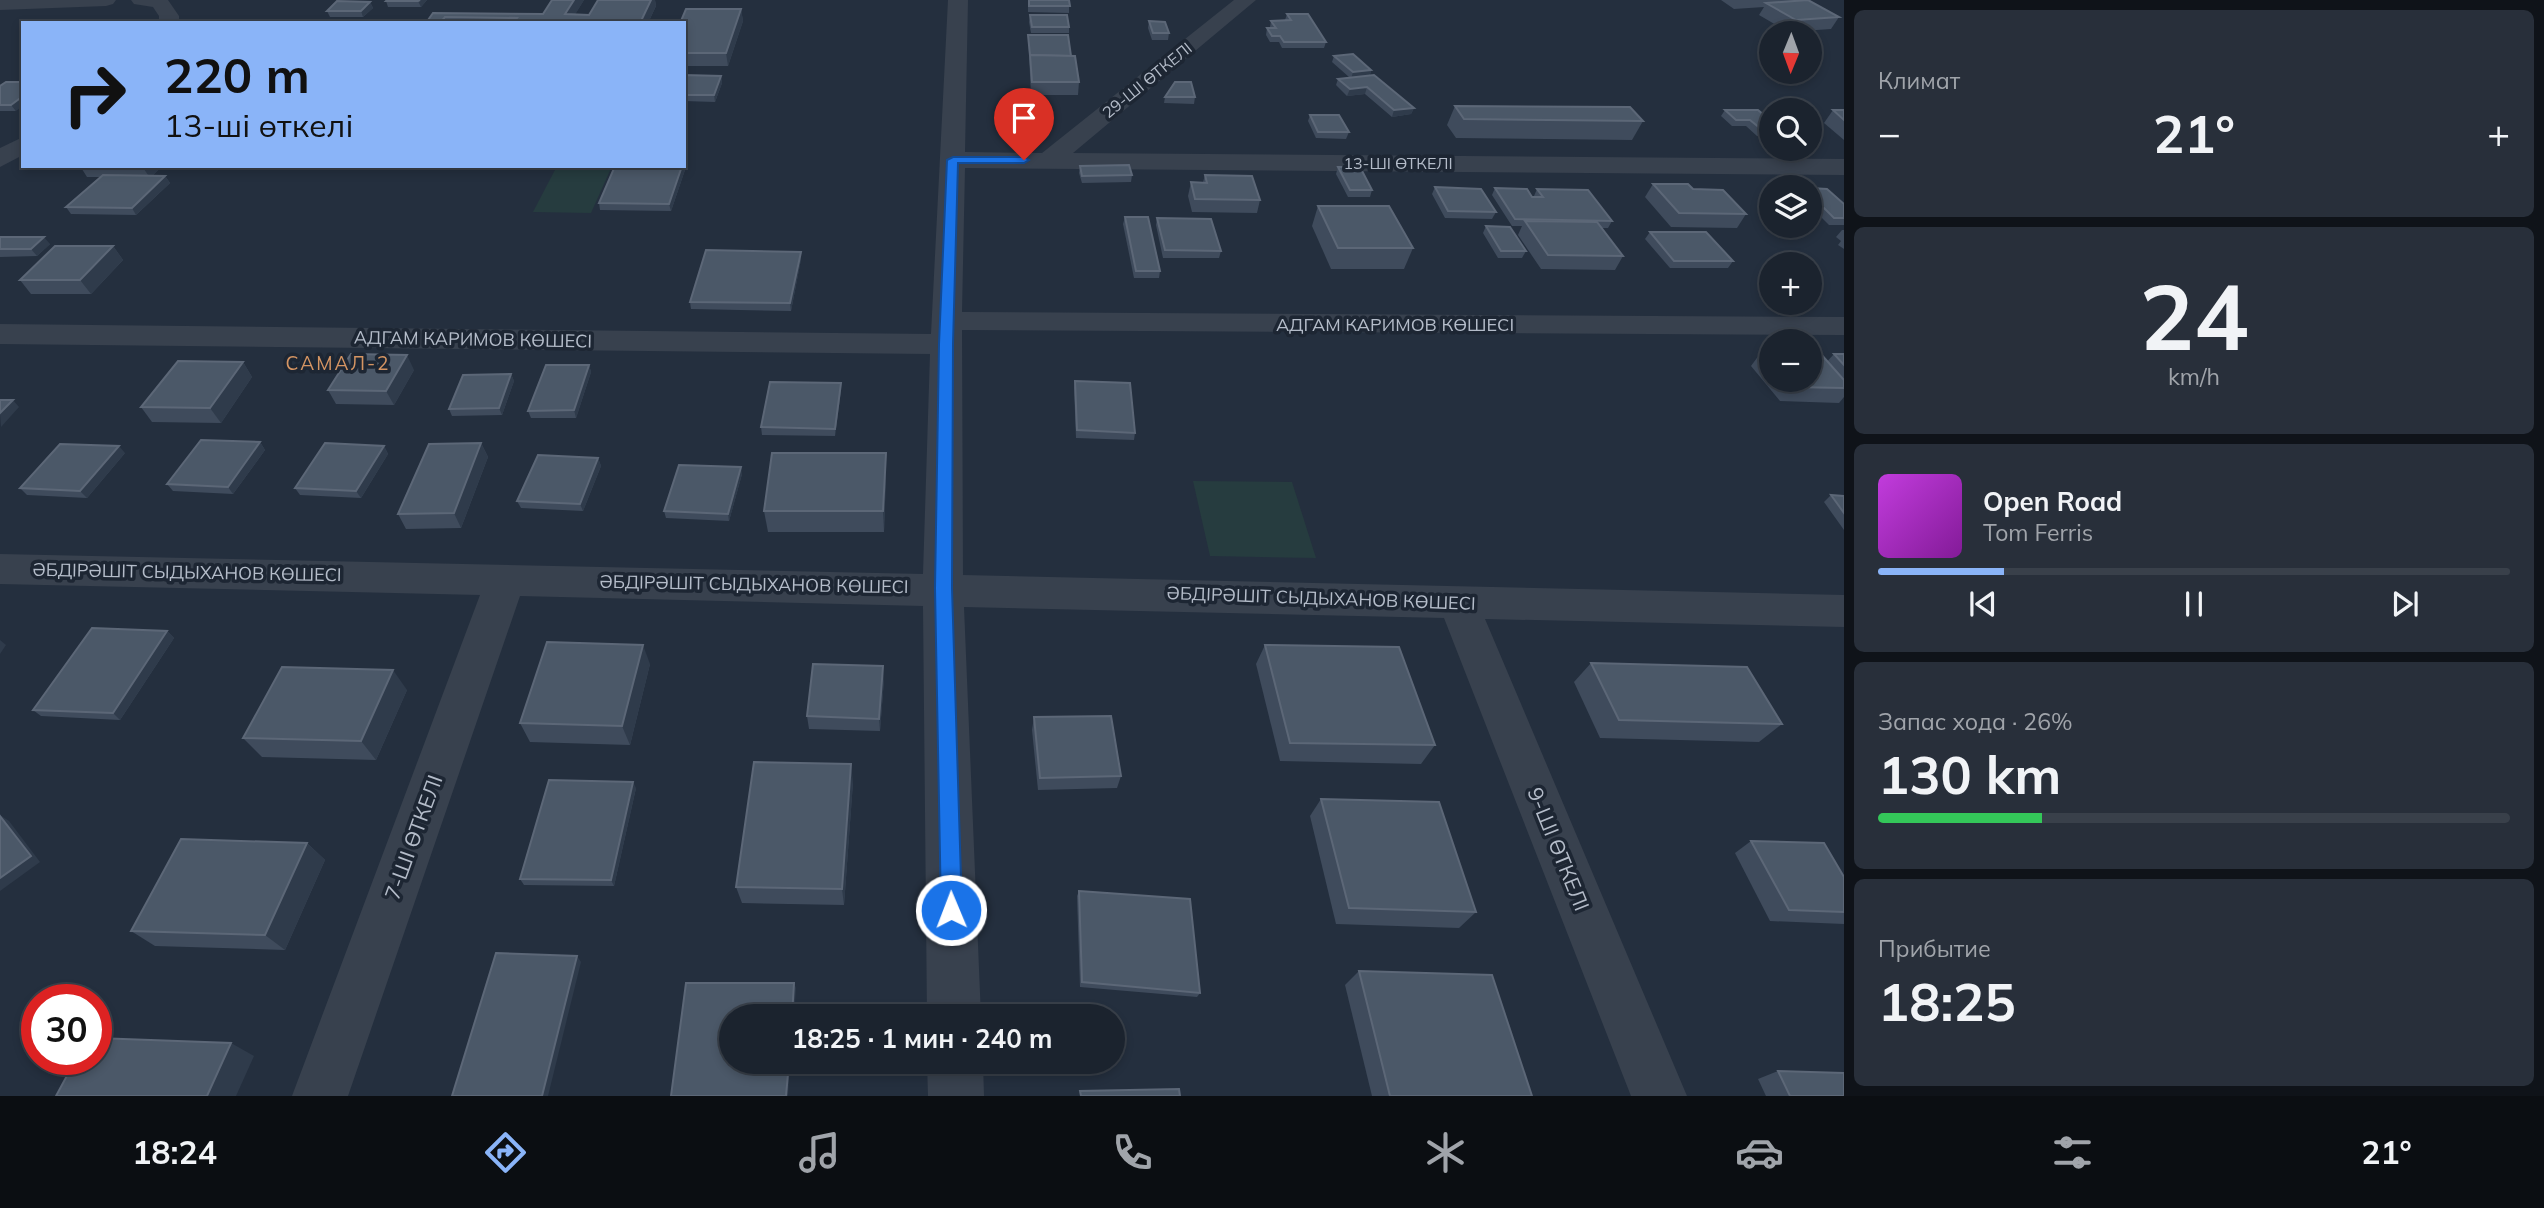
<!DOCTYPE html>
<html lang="ru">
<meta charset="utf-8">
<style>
:root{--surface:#1b232e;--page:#282f3a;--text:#f1f3f6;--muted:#a0a4aa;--line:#39404a;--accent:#8ab4f8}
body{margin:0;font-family:Mulish,sans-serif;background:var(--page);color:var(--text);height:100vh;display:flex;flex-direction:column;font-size:26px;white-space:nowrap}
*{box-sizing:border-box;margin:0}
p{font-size:23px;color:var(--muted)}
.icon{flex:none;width:38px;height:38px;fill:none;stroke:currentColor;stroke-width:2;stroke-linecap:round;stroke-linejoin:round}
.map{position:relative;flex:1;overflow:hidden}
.side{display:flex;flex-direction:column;gap:10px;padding:10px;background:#0f1319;width:700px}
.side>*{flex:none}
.guide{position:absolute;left:21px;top:21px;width:665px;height:147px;border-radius:0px;box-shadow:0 4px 10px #0003,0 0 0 2px var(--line);background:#8ab4f8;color:#111;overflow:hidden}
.needle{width:46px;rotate:181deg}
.tools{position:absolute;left:1759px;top:21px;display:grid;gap:14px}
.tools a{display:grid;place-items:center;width:63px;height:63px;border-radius:50%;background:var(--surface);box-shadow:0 4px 10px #0003,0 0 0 2px var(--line);font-size:35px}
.speed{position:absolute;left:21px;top:984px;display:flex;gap:14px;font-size:35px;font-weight:700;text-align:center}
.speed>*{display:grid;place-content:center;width:91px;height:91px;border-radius:50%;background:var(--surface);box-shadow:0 4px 10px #0003,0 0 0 2px var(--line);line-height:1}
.speed .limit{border:10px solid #d22;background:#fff;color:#111}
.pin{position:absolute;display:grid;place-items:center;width:60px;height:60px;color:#fff;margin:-72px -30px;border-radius:50% 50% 50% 0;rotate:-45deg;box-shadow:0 0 7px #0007}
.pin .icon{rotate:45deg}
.me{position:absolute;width:77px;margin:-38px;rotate:359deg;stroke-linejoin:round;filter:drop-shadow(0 0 5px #0008)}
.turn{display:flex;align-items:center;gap:24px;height:147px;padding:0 28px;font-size:32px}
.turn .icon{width:91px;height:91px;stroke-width:2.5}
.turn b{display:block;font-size:49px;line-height:60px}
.big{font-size:52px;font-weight:700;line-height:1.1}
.side .tile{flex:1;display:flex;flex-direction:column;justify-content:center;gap:10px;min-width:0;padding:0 24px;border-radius:10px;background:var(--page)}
.side .dial{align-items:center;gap:0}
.dial b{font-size:91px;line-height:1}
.song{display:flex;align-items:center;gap:21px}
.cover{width:84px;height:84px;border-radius:10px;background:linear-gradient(135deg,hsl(290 70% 55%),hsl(290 70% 35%))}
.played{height:7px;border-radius:4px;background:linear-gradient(90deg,var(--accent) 20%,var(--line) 20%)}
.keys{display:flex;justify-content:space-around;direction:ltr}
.heat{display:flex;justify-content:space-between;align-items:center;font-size:38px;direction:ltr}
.charge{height:10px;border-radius:5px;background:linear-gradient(90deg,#34c759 26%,var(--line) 0)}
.trip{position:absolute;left:719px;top:1004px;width:406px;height:70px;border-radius:35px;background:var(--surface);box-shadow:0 4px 10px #0003,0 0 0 2px var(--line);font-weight:700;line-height:70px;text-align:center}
.tab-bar{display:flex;height:112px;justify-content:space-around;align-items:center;background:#0b0e12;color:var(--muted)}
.tab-bar .icon{width:49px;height:49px}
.tab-bar .selected{color:var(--accent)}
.tab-bar b{font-size:32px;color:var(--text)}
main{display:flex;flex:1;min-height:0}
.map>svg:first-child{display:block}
</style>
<main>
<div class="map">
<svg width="1844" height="1096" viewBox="0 0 1844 1096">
<rect width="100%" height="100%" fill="#242f3e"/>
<g fill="#263c3f">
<polygon points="557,166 612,166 591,213 533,212"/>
<polygon points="1193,481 1292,482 1316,558 1210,556"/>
</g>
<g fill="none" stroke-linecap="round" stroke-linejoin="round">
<g fill="#38414e" fill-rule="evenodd">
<polygon points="0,0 116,0 113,4 106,6 0,10"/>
<polygon points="131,0 168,0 179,16 179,23 159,23 159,16 153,7 134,4"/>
<polygon points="948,0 968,0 965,152 1042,153 1234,0 1256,0 1073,153 1844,159 1844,175 965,168 962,312 1844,317 1844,335 962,330 963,575 1844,595 1844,627 1485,619 1687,1096 1631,1096 1444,618 964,607 981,1017 927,1017 923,606 520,596 348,1096 292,1096 480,595 0,584 0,554 923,574 930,354 0,344 0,324 931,334"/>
<polygon points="23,137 23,155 0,167 0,148"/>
<polygon points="927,1062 983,1062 984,1096 928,1096"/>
</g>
</g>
<g fill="#3f4b5c">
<polygon points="387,0 427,0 421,7 388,7 386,1"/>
<polygon points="552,0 584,0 575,14 589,15 598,0 655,0 656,6 649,21 681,21 741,9 743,21 728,66 684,66 684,23 426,23 433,13 543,14"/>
<polygon points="1028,0 1069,0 1069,13 1028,12"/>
<polygon points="1721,0 1797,0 1796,1 1839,17 1831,29 1788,32 1759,15 1764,7 1734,9"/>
<polygon points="370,2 373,8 363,17 330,17 327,11"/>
<polygon points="1287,14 1326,42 1324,48 1282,48 1279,42 1270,42 1266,35 1267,28 1270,28 1270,27 1271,21 1285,20"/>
<polygon points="1030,15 1069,27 1069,33 1031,33 1029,22"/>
<polygon points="1149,21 1169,33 1168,40 1152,40 1148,28"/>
<polygon points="1028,35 1071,56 1079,82 1078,95 1031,95"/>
<polygon points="1334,56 1371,70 1370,75 1414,108 1411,114 1392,117 1365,94 1347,96 1336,85 1338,79 1349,77 1332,62"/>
<polygon points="684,75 721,76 722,83 715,102 684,101"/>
<polygon points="0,86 16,111 0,111"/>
<polygon points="1165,97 1195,97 1194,104 1164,103"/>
<polygon points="1455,106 1643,121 1632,140 1456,138 1447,125"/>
<polygon points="1725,110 1771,121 1771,136 1757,136 1746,126 1732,126 1721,116"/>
<polygon points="1833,110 1844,110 1844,140 1824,123"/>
<polygon points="1310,115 1349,132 1346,139 1316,138 1308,121"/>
<polygon points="80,166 160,166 160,168 152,176 165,176 170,183 136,215 71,214 66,207 100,177 87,177"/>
<polygon points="1080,166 1132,175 1131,182 1082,183 1079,173"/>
<polygon points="686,167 671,211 600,210 599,203"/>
<polygon points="1338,167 1372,190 1370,197 1348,197 1336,174"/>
<polygon points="1205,175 1260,200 1257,213 1192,212 1188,196 1191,182 1203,182"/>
<polygon points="1653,184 1693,189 1746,214 1737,228 1671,227 1645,197"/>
<polygon points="1435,187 1496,212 1492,219 1445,218 1432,194"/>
<polygon points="1495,188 1534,197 1534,196 1537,189 1612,221 1608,228 1602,228 1623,256 1615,270 1541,269 1518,235 1522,226 1512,226 1492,195"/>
<polygon points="1810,188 1844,204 1844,225 1829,225 1810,206"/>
<polygon points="1318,206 1413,248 1404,269 1331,269 1312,226"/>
<polygon points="1125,217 1160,271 1159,278 1134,278 1123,224"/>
<polygon points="1157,218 1221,251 1219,258 1163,258 1156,225"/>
<polygon points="1486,226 1526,251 1522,258 1498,258 1483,233"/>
<polygon points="1842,230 1844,230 1844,249 1838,245 1841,241 1836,237"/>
<polygon points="1650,232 1733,261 1728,268 1670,268 1645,239"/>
<polygon points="0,237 50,244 37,256 0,257"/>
<polygon points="113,246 123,260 91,294 31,294 20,280"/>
<polygon points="801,259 791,311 691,309 690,302"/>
<polygon points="1762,351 1771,352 1771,380 1810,380 1834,354 1844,354 1844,397 1839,403 1780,401 1751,366"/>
<polygon points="243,362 252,377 221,423 152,422 141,407"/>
<polygon points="589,365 591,372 576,418 531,418 528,411"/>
<polygon points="414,370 394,405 336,404 328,390"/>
<polygon points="511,374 514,381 502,415 452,416 449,409"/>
<polygon points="1075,381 1135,433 1134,440 1076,438 1074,388"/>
<polygon points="841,383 841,390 835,436 762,435 761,427"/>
<polygon points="260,442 265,450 233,494 173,491 167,484"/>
<polygon points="481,443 488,457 461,528 406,529 398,514"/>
<polygon points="384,446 388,454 361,498 300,495 295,488"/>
<polygon points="125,453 87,498 27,495 20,488"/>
<polygon points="886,453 886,474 884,532 768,532 764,511"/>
<polygon points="598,458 601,466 583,511 521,508 517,501"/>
<polygon points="742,474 729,521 666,518 664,511"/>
<polygon points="1831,495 1844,496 1844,530 1824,502"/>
<polygon points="167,631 174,638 120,720 41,716 33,710"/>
<polygon points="1265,645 1435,745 1421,764 1280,761 1256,664"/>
<polygon points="1591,663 1782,724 1759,742 1600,738 1574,682"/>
<polygon points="650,664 630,745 530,742 520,723"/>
<polygon points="884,679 880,731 809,729 807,716"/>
<polygon points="407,690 376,760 262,757 243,738"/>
<polygon points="1034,717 1121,776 1117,788 1038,790 1032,730"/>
<polygon points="853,782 844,905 742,903 736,887"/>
<polygon points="636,788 614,886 524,885 520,879"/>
<polygon points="1321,799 1476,912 1459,928 1336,924 1310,816"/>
<polygon points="1751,841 1844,877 1844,924 1770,921 1735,853"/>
<polygon points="307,843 325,860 285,950 155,946 131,931"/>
<polygon points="1079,891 1200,993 1197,997 1080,987 1077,896"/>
<polygon points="1359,971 1532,1096 1372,1096 1345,985"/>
<polygon points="1778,1071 1844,1096 1766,1096 1758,1079"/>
</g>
<g fill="#2f3b4b">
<polygon points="420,0 427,0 421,7 418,1"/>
<polygon points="574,0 584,0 572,20 565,14"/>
<polygon points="651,0 655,0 656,6 648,23 641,21"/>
<polygon points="370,2 373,8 363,17 361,11"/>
<polygon points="741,9 743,21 728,66 726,53"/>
<polygon points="1371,70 1369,77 1351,79 1353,72"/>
<polygon points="721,76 722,83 715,102 714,95"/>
<polygon points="1367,87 1365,94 1347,96 1350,89"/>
<polygon points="23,96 23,106 16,111 11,105"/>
<polygon points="1414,108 1411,114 1392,117 1394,110"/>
<polygon points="685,160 686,167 671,211 669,204 682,166 684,166"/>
<polygon points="142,166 160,166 160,168 150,178"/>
<polygon points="165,176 170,183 136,215 132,208"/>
<polygon points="44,237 50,244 37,256 31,249"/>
<polygon points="113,246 123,260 91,294 80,280"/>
<polygon points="801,252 801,259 791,311 790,303"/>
<polygon points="407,355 414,370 394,405 386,391"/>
<polygon points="243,362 252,377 221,423 210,408"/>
<polygon points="589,365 591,372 576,418 574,410"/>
<polygon points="511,374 514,381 502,415 499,408"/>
<polygon points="841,383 841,390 835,436 835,429"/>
<polygon points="13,400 19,407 1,427 0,413"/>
<polygon points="260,442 265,450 233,494 228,487"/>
<polygon points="481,443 488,457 461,528 454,513"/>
<polygon points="119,446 125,453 87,498 80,491"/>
<polygon points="384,446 388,454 361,498 356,491"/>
<polygon points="886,453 886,474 884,532 883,511"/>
<polygon points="598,458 601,466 583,511 580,504"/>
<polygon points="741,467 742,474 729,521 728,514"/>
<polygon points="167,631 174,638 120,720 113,713"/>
<polygon points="0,640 6,645 0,654"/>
<polygon points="643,645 650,664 630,745 622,726"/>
<polygon points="883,666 884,679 880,731 879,719"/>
<polygon points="393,670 407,690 376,760 361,741"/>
<polygon points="851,764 853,782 844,905 842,889"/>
<polygon points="633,782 636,788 614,886 611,880"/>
<polygon points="0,815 9,821 40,862 0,891"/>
<polygon points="307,843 325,860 285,950 265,935"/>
<polygon points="577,956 581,962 548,1096 542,1096"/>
<polygon points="794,983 796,988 794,1017 792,1017"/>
<polygon points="231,1043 254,1056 236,1096 207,1096"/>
<polygon points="789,1062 790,1062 788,1096 786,1096"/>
</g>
<g fill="#4b5868" stroke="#5c6777" stroke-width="2">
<polygon points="387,0 420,0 418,1 386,1"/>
<polygon points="552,0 574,0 565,14 589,15 598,0 651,0 641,21 681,21 686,9 741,9 726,53 684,53 684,23 580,23 581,20 525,20 523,23 513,23 517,18 445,17 440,23 426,23 433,13 543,14"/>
<polygon points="1029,0 1069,0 1070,6 1029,6"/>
<polygon points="1808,0 1839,17 1796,20 1766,3"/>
<polygon points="337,1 370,2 361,11 327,11"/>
<polygon points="1287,14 1308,14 1326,42 1284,42 1280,36 1272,36 1267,28 1276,28 1271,21 1291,20"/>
<polygon points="1030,15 1067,15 1069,27 1032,27"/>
<polygon points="1149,21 1165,22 1169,33 1153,33"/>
<polygon points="1028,35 1068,35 1071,56 1030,55"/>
<polygon points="1353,54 1371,70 1353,72 1334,56"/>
<polygon points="1030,55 1075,56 1079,82 1032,82"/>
<polygon points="684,75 721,76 714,95 684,95"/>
<polygon points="1374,75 1414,108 1394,110 1367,87 1350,89 1338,79"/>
<polygon points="6,82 23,82 23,96 11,105 0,105 0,86"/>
<polygon points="1175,82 1191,82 1195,97 1165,97"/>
<polygon points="1455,106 1630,107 1643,121 1464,119"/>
<polygon points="1725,110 1758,110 1771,121 1771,129 1761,129 1750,120 1736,120"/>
<polygon points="1833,110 1844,110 1844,120"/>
<polygon points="1310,115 1339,115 1349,132 1318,132"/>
<polygon points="1129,165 1132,175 1082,176 1080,166"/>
<polygon points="615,166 682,166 669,204 599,203"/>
<polygon points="1338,167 1360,167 1372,190 1350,190"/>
<polygon points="103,175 165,176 132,208 66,207"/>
<polygon points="1205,175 1252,176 1260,200 1195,199 1191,182 1207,183"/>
<polygon points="1653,184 1688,184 1693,189 1723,190 1746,214 1679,213"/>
<polygon points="1435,187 1481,189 1496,212 1448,211"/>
<polygon points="1495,188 1527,189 1532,197 1543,197 1537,189 1588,190 1612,221 1515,219"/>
<polygon points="1810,188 1827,189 1844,204 1844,218 1834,218 1810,194"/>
<polygon points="1318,206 1389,206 1413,248 1338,248"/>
<polygon points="1125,217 1148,217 1160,271 1136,271"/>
<polygon points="1157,218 1211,219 1221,251 1165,250"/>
<polygon points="1525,221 1597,222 1623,256 1548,255"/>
<polygon points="1486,226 1510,227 1526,251 1501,251"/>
<polygon points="1650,232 1706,232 1733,261 1674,261"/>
<polygon points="0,237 44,237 31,249 0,249"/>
<polygon points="55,246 113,246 80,280 20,280"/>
<polygon points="706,250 801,252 790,303 690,302"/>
<polygon points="1762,351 1771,352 1771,362"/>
<polygon points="1810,352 1820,353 1844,380 1844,388 1792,387 1786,380 1810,380"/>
<polygon points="351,354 407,355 386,391 328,390"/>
<polygon points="1834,354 1844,354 1844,365"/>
<polygon points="178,361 243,362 210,408 141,407"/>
<polygon points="546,365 589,365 574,410 528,411"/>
<polygon points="511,374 499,408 449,409 463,375"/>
<polygon points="1075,381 1130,383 1135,433 1077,430"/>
<polygon points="770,382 841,383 835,429 761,427"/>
<polygon points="0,400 13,400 0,413"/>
<polygon points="201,440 260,442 228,487 167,484"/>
<polygon points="325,443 384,446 356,491 295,488"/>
<polygon points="481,443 454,513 398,514 429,444"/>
<polygon points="60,444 119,446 80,491 20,488"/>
<polygon points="772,453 886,453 883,511 764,511"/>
<polygon points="538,455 598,458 580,504 517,501"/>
<polygon points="679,465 741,467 728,514 664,511"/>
<polygon points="1831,495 1844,496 1844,513"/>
<polygon points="92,628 167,631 113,713 33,710"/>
<polygon points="547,642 643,645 622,726 520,723"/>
<polygon points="1265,645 1399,647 1435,745 1290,743"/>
<polygon points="1591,663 1747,667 1782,724 1619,720"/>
<polygon points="813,664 883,666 879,719 807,716"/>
<polygon points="282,667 393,670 361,741 243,738"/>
<polygon points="1111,716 1121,776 1040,778 1034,717"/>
<polygon points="754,762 851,764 842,889 736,887"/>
<polygon points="549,780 633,782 611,880 520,879"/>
<polygon points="1321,799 1439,802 1476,912 1349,908"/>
<polygon points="0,816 31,856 0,878"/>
<polygon points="181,839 307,843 265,935 131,931"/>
<polygon points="1751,841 1824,843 1844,877 1844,912 1789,910"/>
<polygon points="1079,891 1190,899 1200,993 1082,982"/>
<polygon points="496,953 577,956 542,1096 452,1096"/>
<polygon points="1359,971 1492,975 1532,1096 1390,1096"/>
<polygon points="686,983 794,983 792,1017 732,1017 732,1062 789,1062 786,1096 671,1096"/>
<polygon points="96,1038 231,1043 207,1096 56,1096 76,1059 96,1059"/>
<polygon points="1778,1071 1844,1073 1844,1096 1790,1096"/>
<polygon points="1179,1089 1180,1096 1081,1096 1080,1091"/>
</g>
<polygon fill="#1a73e8" stroke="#114b97" stroke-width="2" points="953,157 1024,157 1029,160 1024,163 958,163 953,344 952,588 962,910 959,917 951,920 944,917 941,910 935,588 939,344 947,160"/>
<g text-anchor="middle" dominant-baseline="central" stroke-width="7" stroke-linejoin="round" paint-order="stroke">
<g font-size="16" fill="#b4bcc9" stroke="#1d2633">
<text transform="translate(1147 80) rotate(-39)">29-ШІ ӨТКЕЛІ</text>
<text x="1398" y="163">13-ШІ ӨТКЕЛІ</text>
</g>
<g font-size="18" fill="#b4bcc9" stroke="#1d2633">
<text x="1395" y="324">АДГАМ КАРИМОВ КӨШЕСІ</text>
<text transform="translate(473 339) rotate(1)">АДГАМ КАРИМОВ КӨШЕСІ</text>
<text transform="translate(187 572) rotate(1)">ӘБДІРӘШІТ СЫДЫХАНОВ КӨШЕСІ</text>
<text transform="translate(754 584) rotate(1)">ӘБДІРӘШІТ СЫДЫХАНОВ КӨШЕСІ</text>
<text transform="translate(1321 598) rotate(2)">ӘБДІРӘШІТ СЫДЫХАНОВ КӨШЕСІ</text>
</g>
<g font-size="19" letter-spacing="2" fill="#d59563" stroke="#1d2633">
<text x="338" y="363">САМАЛ-2</text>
</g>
<g font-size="21" fill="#b4bcc9" stroke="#1d2633">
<text transform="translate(413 837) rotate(-70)">7-ШІ ӨТКЕЛІ</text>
<text transform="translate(1559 849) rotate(68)">9-ШІ ӨТКЕЛІ</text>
</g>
</g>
</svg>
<div class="tools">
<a><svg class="needle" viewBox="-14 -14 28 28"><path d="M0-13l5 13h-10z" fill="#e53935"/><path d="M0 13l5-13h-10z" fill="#a0a4aa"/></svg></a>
<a><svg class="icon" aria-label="search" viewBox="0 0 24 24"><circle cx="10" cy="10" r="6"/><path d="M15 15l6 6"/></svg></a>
<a><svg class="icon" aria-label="layers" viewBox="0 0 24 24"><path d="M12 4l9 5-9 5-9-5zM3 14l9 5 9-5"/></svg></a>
<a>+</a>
<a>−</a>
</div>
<div class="speed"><div class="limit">30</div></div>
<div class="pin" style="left:1024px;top:160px;background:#d93025"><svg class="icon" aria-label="arrive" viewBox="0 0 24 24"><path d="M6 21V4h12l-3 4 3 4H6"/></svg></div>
<svg class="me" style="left:951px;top:910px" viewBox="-20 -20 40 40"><circle r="17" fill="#1a73e8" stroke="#fff" stroke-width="3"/><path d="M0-11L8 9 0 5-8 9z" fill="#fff"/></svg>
<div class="trip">18:25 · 1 мин · 240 m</div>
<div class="guide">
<div class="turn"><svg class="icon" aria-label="right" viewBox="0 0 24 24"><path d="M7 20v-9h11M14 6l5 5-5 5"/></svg><div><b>220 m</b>13-ші өткелі</div></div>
</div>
</div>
<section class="side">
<div class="tile"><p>Климат</p>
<div class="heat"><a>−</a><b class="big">21°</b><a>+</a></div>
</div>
<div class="tile dial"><b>24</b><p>km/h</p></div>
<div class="tile">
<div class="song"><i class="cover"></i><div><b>Open Road</b><p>Tom Ferris</p></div></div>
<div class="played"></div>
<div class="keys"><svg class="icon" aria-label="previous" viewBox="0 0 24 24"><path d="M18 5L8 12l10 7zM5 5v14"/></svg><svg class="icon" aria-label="pause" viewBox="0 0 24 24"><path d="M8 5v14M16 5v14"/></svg><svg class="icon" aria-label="next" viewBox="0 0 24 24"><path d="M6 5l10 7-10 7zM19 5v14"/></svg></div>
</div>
<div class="tile"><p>Запас хода · 26%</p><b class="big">130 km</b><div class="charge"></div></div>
<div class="tile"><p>Прибытие</p><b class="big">18:25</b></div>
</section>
</main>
<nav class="tab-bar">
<b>18:24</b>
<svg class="icon selected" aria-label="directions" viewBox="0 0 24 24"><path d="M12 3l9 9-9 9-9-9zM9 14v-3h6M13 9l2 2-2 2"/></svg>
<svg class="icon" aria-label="music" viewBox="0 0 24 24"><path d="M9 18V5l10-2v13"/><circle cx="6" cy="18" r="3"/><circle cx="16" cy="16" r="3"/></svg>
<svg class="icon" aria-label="phone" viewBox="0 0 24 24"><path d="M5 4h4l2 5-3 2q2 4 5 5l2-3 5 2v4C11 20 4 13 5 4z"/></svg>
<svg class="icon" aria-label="climate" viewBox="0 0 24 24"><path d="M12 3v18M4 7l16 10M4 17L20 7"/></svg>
<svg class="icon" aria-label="car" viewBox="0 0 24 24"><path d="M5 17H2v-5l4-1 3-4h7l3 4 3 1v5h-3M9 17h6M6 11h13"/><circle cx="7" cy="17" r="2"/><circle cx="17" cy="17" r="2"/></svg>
<svg class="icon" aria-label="filters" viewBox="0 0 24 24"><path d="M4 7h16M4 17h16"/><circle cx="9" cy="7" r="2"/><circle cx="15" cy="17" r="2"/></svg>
<b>21°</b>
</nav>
